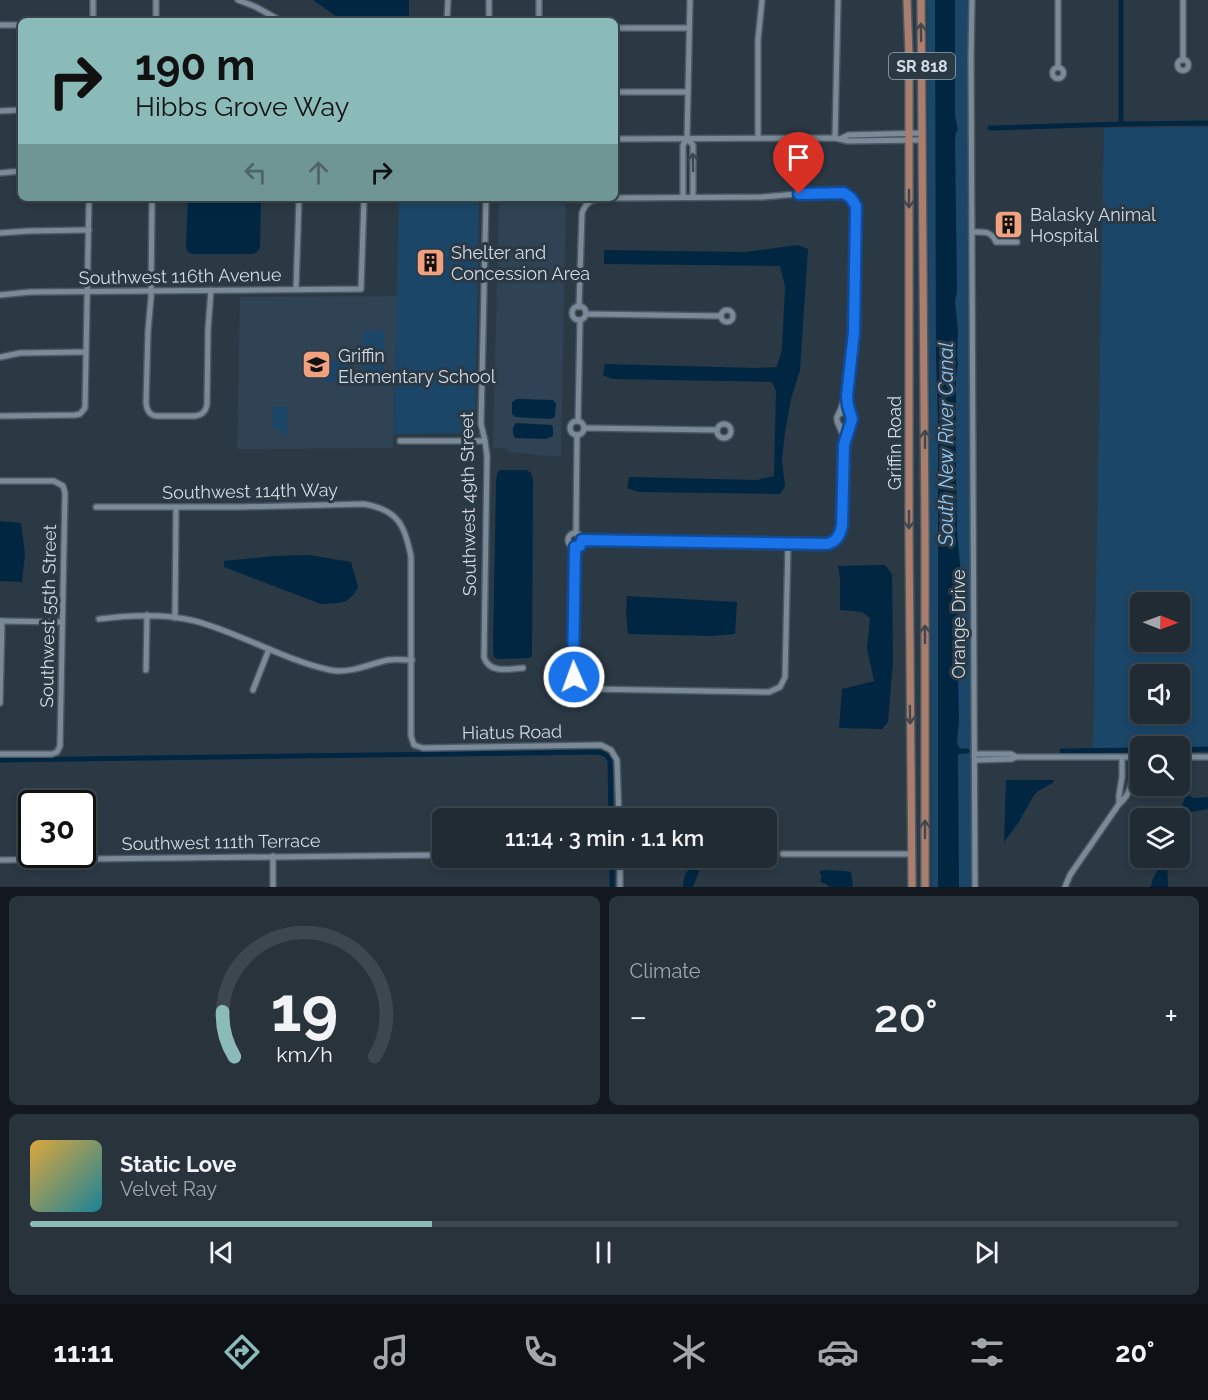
<!DOCTYPE html>
<meta charset="utf-8">
<style>
:root{--surface:#202b34;--page:#28333c;--text:#f1f3f6;--muted:#a2a7ac;--line:#3d474f;--accent:#8bbbb9}
body{margin:0;font-family:Raleway,sans-serif;background:var(--page);color:var(--text);height:100vh;display:flex;flex-direction:column;font-size:22px;white-space:nowrap}
*{box-sizing:border-box;margin:0}
p{font-size:20px;color:var(--muted)}
.icon{flex:none;width:33px;height:33px;fill:none;stroke:currentColor;stroke-width:2;stroke-linecap:round;stroke-linejoin:round}
.map{position:relative;height:887px;overflow:hidden}
.drawer{display:flex;flex-direction:column;gap:9px;padding:9px;background:#12181d;flex:1}
.drawer>*{flex:none}
.top-card{position:absolute;left:18px;top:18px;width:600px;height:183px;border-radius:9px;box-shadow:0 3px 9px #0003,0 0 0 2px var(--line);background:#8bbbb9;color:#111;overflow:hidden}
.needle{width:39px;rotate:91deg}
.tools{position:absolute;left:1130px;top:592px;display:grid;gap:12px}
.tools a{display:grid;place-items:center;width:60px;height:60px;border-radius:9px;background:var(--surface);box-shadow:0 3px 9px #0003,0 0 0 2px var(--line);font-size:30px}
.speed{position:absolute;left:18px;top:790px;display:flex;gap:12px;font-size:30px;font-weight:700;text-align:center}
.speed>*{display:grid;place-content:center;width:78px;height:78px;border-radius:50%;background:var(--surface);box-shadow:0 3px 9px #0003,0 0 0 2px var(--line);line-height:1}
.speed .limit{border:3px solid #111;border-radius:9px;background:#fff;color:#111}
.pin{position:absolute;display:grid;place-items:center;width:51px;height:51px;color:#fff;margin:-62px -26px;border-radius:50% 50% 50% 0;rotate:-45deg;box-shadow:0 0 6px #0007}
.pin .icon{rotate:45deg}
.me{position:absolute;width:66px;margin:-33px;rotate:358deg;stroke-linejoin:round;filter:drop-shadow(0 0 4px #0008)}
.turn{display:flex;align-items:center;gap:21px;height:126px;padding:0 18px;font-size:27px}
.turn .icon{width:78px;height:78px;stroke-width:2.5}
.turn b{display:block;font-size:42px;line-height:51px}
.lanes{display:flex;align-items:center;height:57px;padding:0 18px;background:#0003;justify-content:center;gap:30px;direction:ltr}
.lanes .off{opacity:.35}
.big{font-size:45px;font-weight:600;line-height:1.1}
.drawer .tile{flex:1;display:flex;flex-direction:column;justify-content:center;gap:9px;min-width:0;padding:0 21px;border-radius:9px;background:var(--page)}
.drawer .dial{align-items:center;gap:0}
.dial svg{height:156px;overflow:visible;fill:none;stroke:var(--line);stroke-width:7;stroke-linecap:round;text-anchor:middle}
.dial text{fill:var(--text);stroke:none}
.song{display:flex;align-items:center;gap:18px}
.cover{width:72px;height:72px;border-radius:9px;background:linear-gradient(135deg,hsl(40 70% 55%),hsl(190 70% 35%))}
.played{height:6px;border-radius:3px;background:linear-gradient(90deg,var(--accent) 35%,var(--line) 35%)}
.keys{display:flex;justify-content:space-around;direction:ltr}
.heat{display:flex;justify-content:space-between;align-items:center;font-size:33px;direction:ltr}
.drawer .tiles{flex:1;display:grid;gap:9px;grid-template-columns:1fr 1fr}
.tile:last-child{grid-column:span 2}
.trip{position:absolute;left:432px;top:808px;width:345px;height:60px;border-radius:9px;background:var(--surface);box-shadow:0 3px 9px #0003,0 0 0 2px var(--line);font-weight:600;line-height:60px;text-align:center}
.tabs{display:flex;height:96px;justify-content:space-around;align-items:center;background:#0d1115;color:var(--muted)}
.tabs .icon{width:42px;height:42px}
.tabs .current{color:var(--accent)}
.tabs b{font-size:27px;color:var(--text)}
.map>svg:first-child{display:block}
</style>
<div class="map">
<svg width="1208" height="887" viewBox="0 0 1208 887">
<rect width="100%" height="100%" fill="#2b3945"/>
<g fill="#2f4354">
<polygon points="499,198 566,198 561,457 508,452 506,448 493,448"/>
<polygon points="397,296 393,448 237,449 240,297"/>
</g>
<g fill="#1b4667" fill-rule="evenodd">
<polygon points="927,0 968,0 972,887 932,887"/>
<path d="M1208,127V749H1179V747H1140V750H1093L1104,128ZM1140,603H1179V642H1140ZM1140,675H1179V714H1140Z"/>
<polygon points="399,198 479,198 475,433 394,434"/>
<polygon points="384,330 384,354 363,354 363,331"/>
<polygon points="325,361 351,361 351,381 325,382"/>
<rect x="363" y="361" width="21" height="12"/>
<polygon points="273,407 288,407 287,434 282,434 282,430 273,430"/>
</g>
<g fill="#002641">
<polygon points="313,0 409,0 409,21 343,21"/>
<polygon points="935,0 955,0 955,116 958,130 956,132 955,139 957,291 955,301 958,331 957,355 958,364 956,377 956,475 957,532 961,575 956,659 958,674 959,720 957,743 960,749 963,749 963,754 959,754 958,756 959,887 938,887 938,442 936,439 938,422 936,356"/>
<polygon points="188,198 261,198 260,248 257,252 253,254 193,254 188,252 186,247"/>
<polygon points="798,245 808,249 800,370 791,399 785,432 782,460 785,486 780,494 639,492 627,488 629,477 757,480 774,476 776,391 772,382 612,379 603,375 605,364 756,368 777,367 782,349 785,287 780,266 604,264 604,250 745,252"/>
<polygon points="517,399 553,400 556,404 555,417 550,419 515,417 512,414 512,402"/>
<path d="M516,423L552,425L553,428V436L546,439L515,438C512,434 512,427 516,423Z"/>
<polygon points="500,470 527,470 531,473 533,479 532,655 530,658 498,659 494,657 493,651 496,482 497,474"/>
<polygon points="0,521 21,523 25,554 22,582 0,581"/>
<polygon points="309,555 351,562 358,587 354,594 346,601 338,603 321,604 224,567 224,561 275,556"/>
<polygon points="885,565 892,574 893,661 888,722 882,729 839,728 842,689 874,681 867,648 870,618 862,612 840,610 840,578 838,566"/>
<polygon points="627,596 737,602 735,634 712,636 628,634 626,613"/>
<polygon points="1006,780 1054,780 1053,783 1038,791 1032,798 1019,822 1004,842"/>
<polygon points="1188,795 1193,798 1208,797 1208,809 1185,813 1182,805 1186,796"/>
<polygon points="1163,858 1167,858 1168,887 1149,887 1151,886 1152,881"/>
<path d="M695,865L698,866L700,869L693,887H683C683,879 686,868 695,865Z"/>
<polygon points="824,870 845,871 851,872 853,887 829,887 827,884 822,883 820,880 822,878 820,873 820,871"/>
</g>
<g fill="none" stroke-linecap="round" stroke-linejoin="round">
<g stroke="#002641" stroke-width="5">
<polyline points="1121,124 1208,123"/>
<polyline points="990,128 1121,124 1121,0"/>
<polyline points="1179,750 1208,749"/>
<polyline points="956,751 967,751"/>
<polyline points="1062,751 1140,750"/>
<polyline points="0,760 599,752 606,755 610,760 611,819"/>
<polyline points="612,860 612,887"/>
</g>
<defs>
<g id="minor">
<polyline points="238,0 256,7 281,21"/>
<polyline points="972,0 971,57 975,887"/>
<polyline points="1058,0 1058,67"/>
<polyline points="93,21 93,0"/>
<polyline points="156,21 156,0"/>
<polyline points="447,21 448,0"/>
<polyline points="489,21 489,0"/>
<polyline points="539,21 539,0"/>
<polyline points="0,25 21,25"/>
<polyline points="615,28 689,28"/>
<circle cx="1183" cy="65" r="5.5"/>
<polyline points="1183,60 1183,0"/>
<circle cx="1058" cy="73" r="5.5"/>
<polyline points="615,92 688,92"/>
<polyline points="0,111 21,110"/>
<polyline points="758,138 758,40 762,0"/>
<polyline points="835,138 838,0"/>
<polyline points="842,138 848,135 922,133"/>
<polyline points="615,139 835,138 848,141 922,140"/>
<polyline points="687,139 693,145 693,197"/>
<polyline points="0,173 21,171"/>
<polyline points="683,197 683,145 687,139 690,0"/>
<path d="M152,198L151,298L148,331L146,403C147,411 150,416 158,416H195C203,415 206,411 207,404L208,329L211,290"/>
<path d="M486,198L481,424L485,441L487,456L484,657C489,674 509,669 523,668"/>
<path d="M615,198L763,197L809,193H842L851,198L855,203L857,210C856,265 859,323 849,377C846,392 844,404 837,417C836,426 843,430 851,425L852,419L850,414L843,412L838,415"/>
<path d="M972,232C983,232 991,230 996,242H1017"/>
<polyline points="0,233 28,231 89,230"/>
<polyline points="296,289 299,198"/>
<polyline points="0,295 30,292 361,289 364,198"/>
<circle cx="579" cy="313" r="7"/>
<path d="M579,307L582,213C586,201 593,199 605,198"/>
<circle cx="727" cy="316" r="6"/>
<polyline points="586,314 721,316"/>
<polyline points="1,357 20,353 86,352"/>
<polyline points="0,416 75,415 80,414 85,408 89,198"/>
<polyline points="578,421 580,320"/>
<circle cx="577" cy="428" r="7"/>
<circle cx="724" cy="431" r="7"/>
<polyline points="584,428 717,430"/>
<polyline points="400,441 485,441"/>
<polyline points="0,481 54,481 63,486 65,493 60,746 57,752 52,754 0,754"/>
<path d="M96,507H239L364,504C398,510 405,525 411,557V736L414,745L423,748L601,745L611,750L617,760L619,819"/>
<circle cx="575" cy="540" r="7"/>
<polyline points="576,533 577,435"/>
<polyline points="582,540 831,543 840,535 842,526 844,445 843,435 839,426"/>
<path d="M575,547L573,670C575,681 579,687 590,689L769,692L780,687L785,677L788,544"/>
<polyline points="175,618 176,507"/>
<path d="M99,619C130,615 164,613 195,621C240,633 284,660 330,670C350,674 369,664 388,660C396,659 404,660 412,660"/>
<polyline points="1,621 62,622"/>
<polyline points="146,670 147,615"/>
<polyline points="253,690 269,649"/>
<polyline points="0,703 2,621"/>
<polyline points="975,754 1011,754 1016,757"/>
<polyline points="1179,757 1208,757"/>
<polyline points="975,760 1012,759 1016,757 1140,757"/>
<polyline points="1119,804 1119,795 1122,777 1122,758"/>
<polyline points="783,854 912,854"/>
<polyline points="273,856 273,887"/>
<polyline points="620,858 620,887"/>
<polyline points="0,860 442,855"/>
<path d="M1065,887L1070,875L1119,804C1134,792 1133,775 1133,757"/>
</g>
<g id="major">
<polyline points="907,0 909,54 909,535 912,887"/>
<polyline points="921,0 925,531 925,887"/>
</g>
</defs>
<use href="#minor" stroke="#4c5862" stroke-width="8"/>
<use href="#major" stroke="#4c5862" stroke-width="10"/>
<use href="#minor" stroke="#7a8a98" stroke-width="5"/>
<use href="#major" stroke="#a97e6d" stroke-width="7"/>
</g>
<defs><path id="oneway-shaft" d="M-6 0H5M1.5-3L5.5 0L1.5 3" fill="none" stroke-width="1.6" stroke-linecap="round" stroke-linejoin="round" transform="scale(1.5)"/></defs>
<g stroke="#44474d">
<use href="#oneway-shaft" transform="translate(921 32) rotate(-91)"/>
<use href="#oneway-shaft" transform="translate(909 199) rotate(90)"/>
<use href="#oneway-shaft" transform="translate(925 439) rotate(-90)"/>
<use href="#oneway-shaft" transform="translate(909 520) rotate(90)"/>
<use href="#oneway-shaft" transform="translate(925 634) rotate(-90)"/>
<use href="#oneway-shaft" transform="translate(910 715) rotate(89)"/>
<use href="#oneway-shaft" transform="translate(925 829) rotate(-90)"/>
</g>
<use stroke="#3b4956" href="#oneway-shaft" transform="translate(693 162) rotate(-91)"/>
<g fill="none" stroke-linecap="round" stroke-linejoin="round">
<defs>
<path id="route" d="M574,677L573,670L575,547L580,546L582,540L827,544C837,542 840,534 842,526L844,445L852,419L848,406L847,396L854,332L856,206L851,198L844,193L799,194"/>
</defs>
<use href="#route" stroke="#114b97" stroke-width="15"/>
<use href="#route" stroke="#1a73e8" stroke-width="10"/>
</g>
<defs>
<symbol id="building-square" viewBox="-11 -11 22 22"><rect x="-9" y="-9" width="18" height="18" rx="4" fill="#f1a17d" stroke="#2b3945"/><path d="M-4-6H4V6H1V3H-1V6H-4ZM-2.5-4.3h1.7v1.8h-1.7ZM.8-4.3h1.7v1.8H.8ZM-2.5-1h1.7V.8h-1.7ZM.8-1h1.7V.8H.8Z" fill="#111"/></symbol>
<symbol id="school-square" viewBox="-11 -11 22 22"><rect x="-9" y="-9" width="18" height="18" rx="4" fill="#f1a17d" stroke="#2b3945"/><path d="M0-5L7-2L0 1L-7-2ZM-4 1L0 2.5L4 1V4Q0 6-4 4Z" fill="#111"/></symbol>
</defs>
<g fill-rule="evenodd">
<use href="#building-square" x="992" y="208" width="33" height="33"/>
<use href="#building-square" x="414" y="246" width="33" height="33"/>
<use href="#school-square" x="300" y="348" width="33" height="33"/>
</g>
<g text-anchor="middle" dominant-baseline="central" stroke-width="6" stroke-linejoin="round" paint-order="stroke">
<rect fill="#2b3945" stroke="#a0aab3" stroke-width="1.5" x="889" y="53" width="66" height="26" rx="4.5"/>
<g font-size="16" font-weight="bold" fill="#d2dae2">
<text x="922" y="66">SR 818</text>
</g>
<g font-size="18" fill="#d2dae2" stroke="#2b3945" text-anchor="start">
<text x="1030" y="214">Balasky Animal<tspan x="1030" dy="21">Hospital</tspan></text>
<text x="451" y="252">Shelter and<tspan x="451" dy="21">Concession Area</tspan></text>
<text x="338" y="355">Griffin<tspan x="338" dy="21">Elementary School</tspan></text>
</g>
<g font-size="18" fill="#d2dae2" stroke="#2b3945">
<text transform="translate(180 276) rotate(-1)">Southwest 116th Avenue</text>
<text transform="translate(894 443) rotate(-90)">Griffin Road</text>
<text transform="translate(250 491) rotate(-1)">Southwest 114th Way</text>
<text transform="translate(468 504) rotate(-91)">Southwest 49th Street</text>
<text transform="translate(48 616) rotate(-89)">Southwest 55th Street</text>
<text transform="translate(958 624) rotate(-90)">Orange Drive</text>
<text transform="translate(512 732) rotate(-1)">Hiatus Road</text>
<text transform="translate(221 842) rotate(-1)">Southwest 111th Terrace</text>
</g>
<g font-size="20" font-style="italic" fill="#8dc5f5" stroke="#2b3945">
<text transform="translate(946 444) rotate(-90)">South New River Canal</text>
</g>
</g>
</svg>
<div class="tools">
<a><svg class="needle" viewBox="-14 -14 28 28"><path d="M0-13l5 13h-10z" fill="#e53935"/><path d="M0 13l5-13h-10z" fill="#a2a7ac"/></svg></a>
<a><svg class="icon" aria-label="sound" viewBox="0 0 24 24"><path d="M4 9h4l5-4v14l-5-4H4zM17 9q2 3 0 6"/></svg></a>
<a><svg class="icon" aria-label="search" viewBox="0 0 24 24"><circle cx="10" cy="10" r="6"/><path d="M15 15l6 6"/></svg></a>
<a><svg class="icon" aria-label="layers" viewBox="0 0 24 24"><path d="M12 4l9 5-9 5-9-5zM3 14l9 5 9-5"/></svg></a>
</div>
<div class="speed"><div class="limit">30</div></div>
<div class="pin" style="left:799px;top:194px;background:#d93025"><svg class="icon" aria-label="arrive" viewBox="0 0 24 24"><path d="M6 21V4h12l-3 4 3 4H6"/></svg></div>
<svg class="me" style="left:574px;top:677px" viewBox="-20 -20 40 40"><circle r="17" fill="#1a73e8" stroke="#fff" stroke-width="3"/><path d="M0-11L8 9 0 5-8 9z" fill="#fff"/></svg>
<div class="trip">11:14 · 3 min · 1.1 km</div>
<div class="top-card">
<div class="turn"><svg class="icon" aria-label="right" viewBox="0 0 24 24"><path d="M7 20v-9h11M14 6l5 5-5 5"/></svg><div><b>190 m</b>Hibbs Grove Way</div></div>
<div class="lanes"><svg class="icon off" aria-label="left" viewBox="0 0 24 24"><path d="M17 20v-9H6M10 6l-5 5 5 5"/></svg><svg class="icon off" aria-label="ahead" viewBox="0 0 24 24"><path d="M12 20V5M6 11l6-6 6 6"/></svg><svg class="icon" aria-label="right" viewBox="0 0 24 24"><path d="M7 20v-9h11M14 6l5 5-5 5"/></svg></div>
</div>
</div>
<section class="drawer">
<div class="tiles">
<div class="tile dial"><svg viewBox="0 0 100 80">
<path d="M14 69A42 42 0 1 1 86 69"/>
<path d="M14 69A42 42 0 0 1 8 46" stroke="#8bbbb9"/>
<text x="50" y="56" font-size="32" font-weight="700">19</text>
<text x="50" y="72" font-size="11">km/h</text>
</svg></div>
<div class="tile"><p>Climate</p>
<div class="heat"><a>−</a><b class="big">20°</b><a>+</a></div>
</div>
<div class="tile">
<div class="song"><i class="cover"></i><div><b>Static Love</b><p>Velvet Ray</p></div></div>
<div class="played"></div>
<div class="keys"><svg class="icon" aria-label="previous" viewBox="0 0 24 24"><path d="M18 5L8 12l10 7zM5 5v14"/></svg><svg class="icon" aria-label="pause" viewBox="0 0 24 24"><path d="M8 5v14M16 5v14"/></svg><svg class="icon" aria-label="next" viewBox="0 0 24 24"><path d="M6 5l10 7-10 7zM19 5v14"/></svg></div>
</div>
</div>
</section>
<nav class="tabs">
<b>11:11</b>
<svg class="icon current" aria-label="directions" viewBox="0 0 24 24"><path d="M12 3l9 9-9 9-9-9zM9 14v-3h6M13 9l2 2-2 2"/></svg>
<svg class="icon" aria-label="music" viewBox="0 0 24 24"><path d="M9 18V5l10-2v13"/><circle cx="6" cy="18" r="3"/><circle cx="16" cy="16" r="3"/></svg>
<svg class="icon" aria-label="phone" viewBox="0 0 24 24"><path d="M5 4h4l2 5-3 2q2 4 5 5l2-3 5 2v4C11 20 4 13 5 4z"/></svg>
<svg class="icon" aria-label="climate" viewBox="0 0 24 24"><path d="M12 3v18M4 7l16 10M4 17L20 7"/></svg>
<svg class="icon" aria-label="car" viewBox="0 0 24 24"><path d="M5 17H2v-5l4-1 3-4h7l3 4 3 1v5h-3M9 17h6M6 11h13"/><circle cx="7" cy="17" r="2"/><circle cx="17" cy="17" r="2"/></svg>
<svg class="icon" aria-label="filters" viewBox="0 0 24 24"><path d="M4 7h16M4 17h16"/><circle cx="9" cy="7" r="2"/><circle cx="15" cy="17" r="2"/></svg>
<b>20°</b>
</nav>
